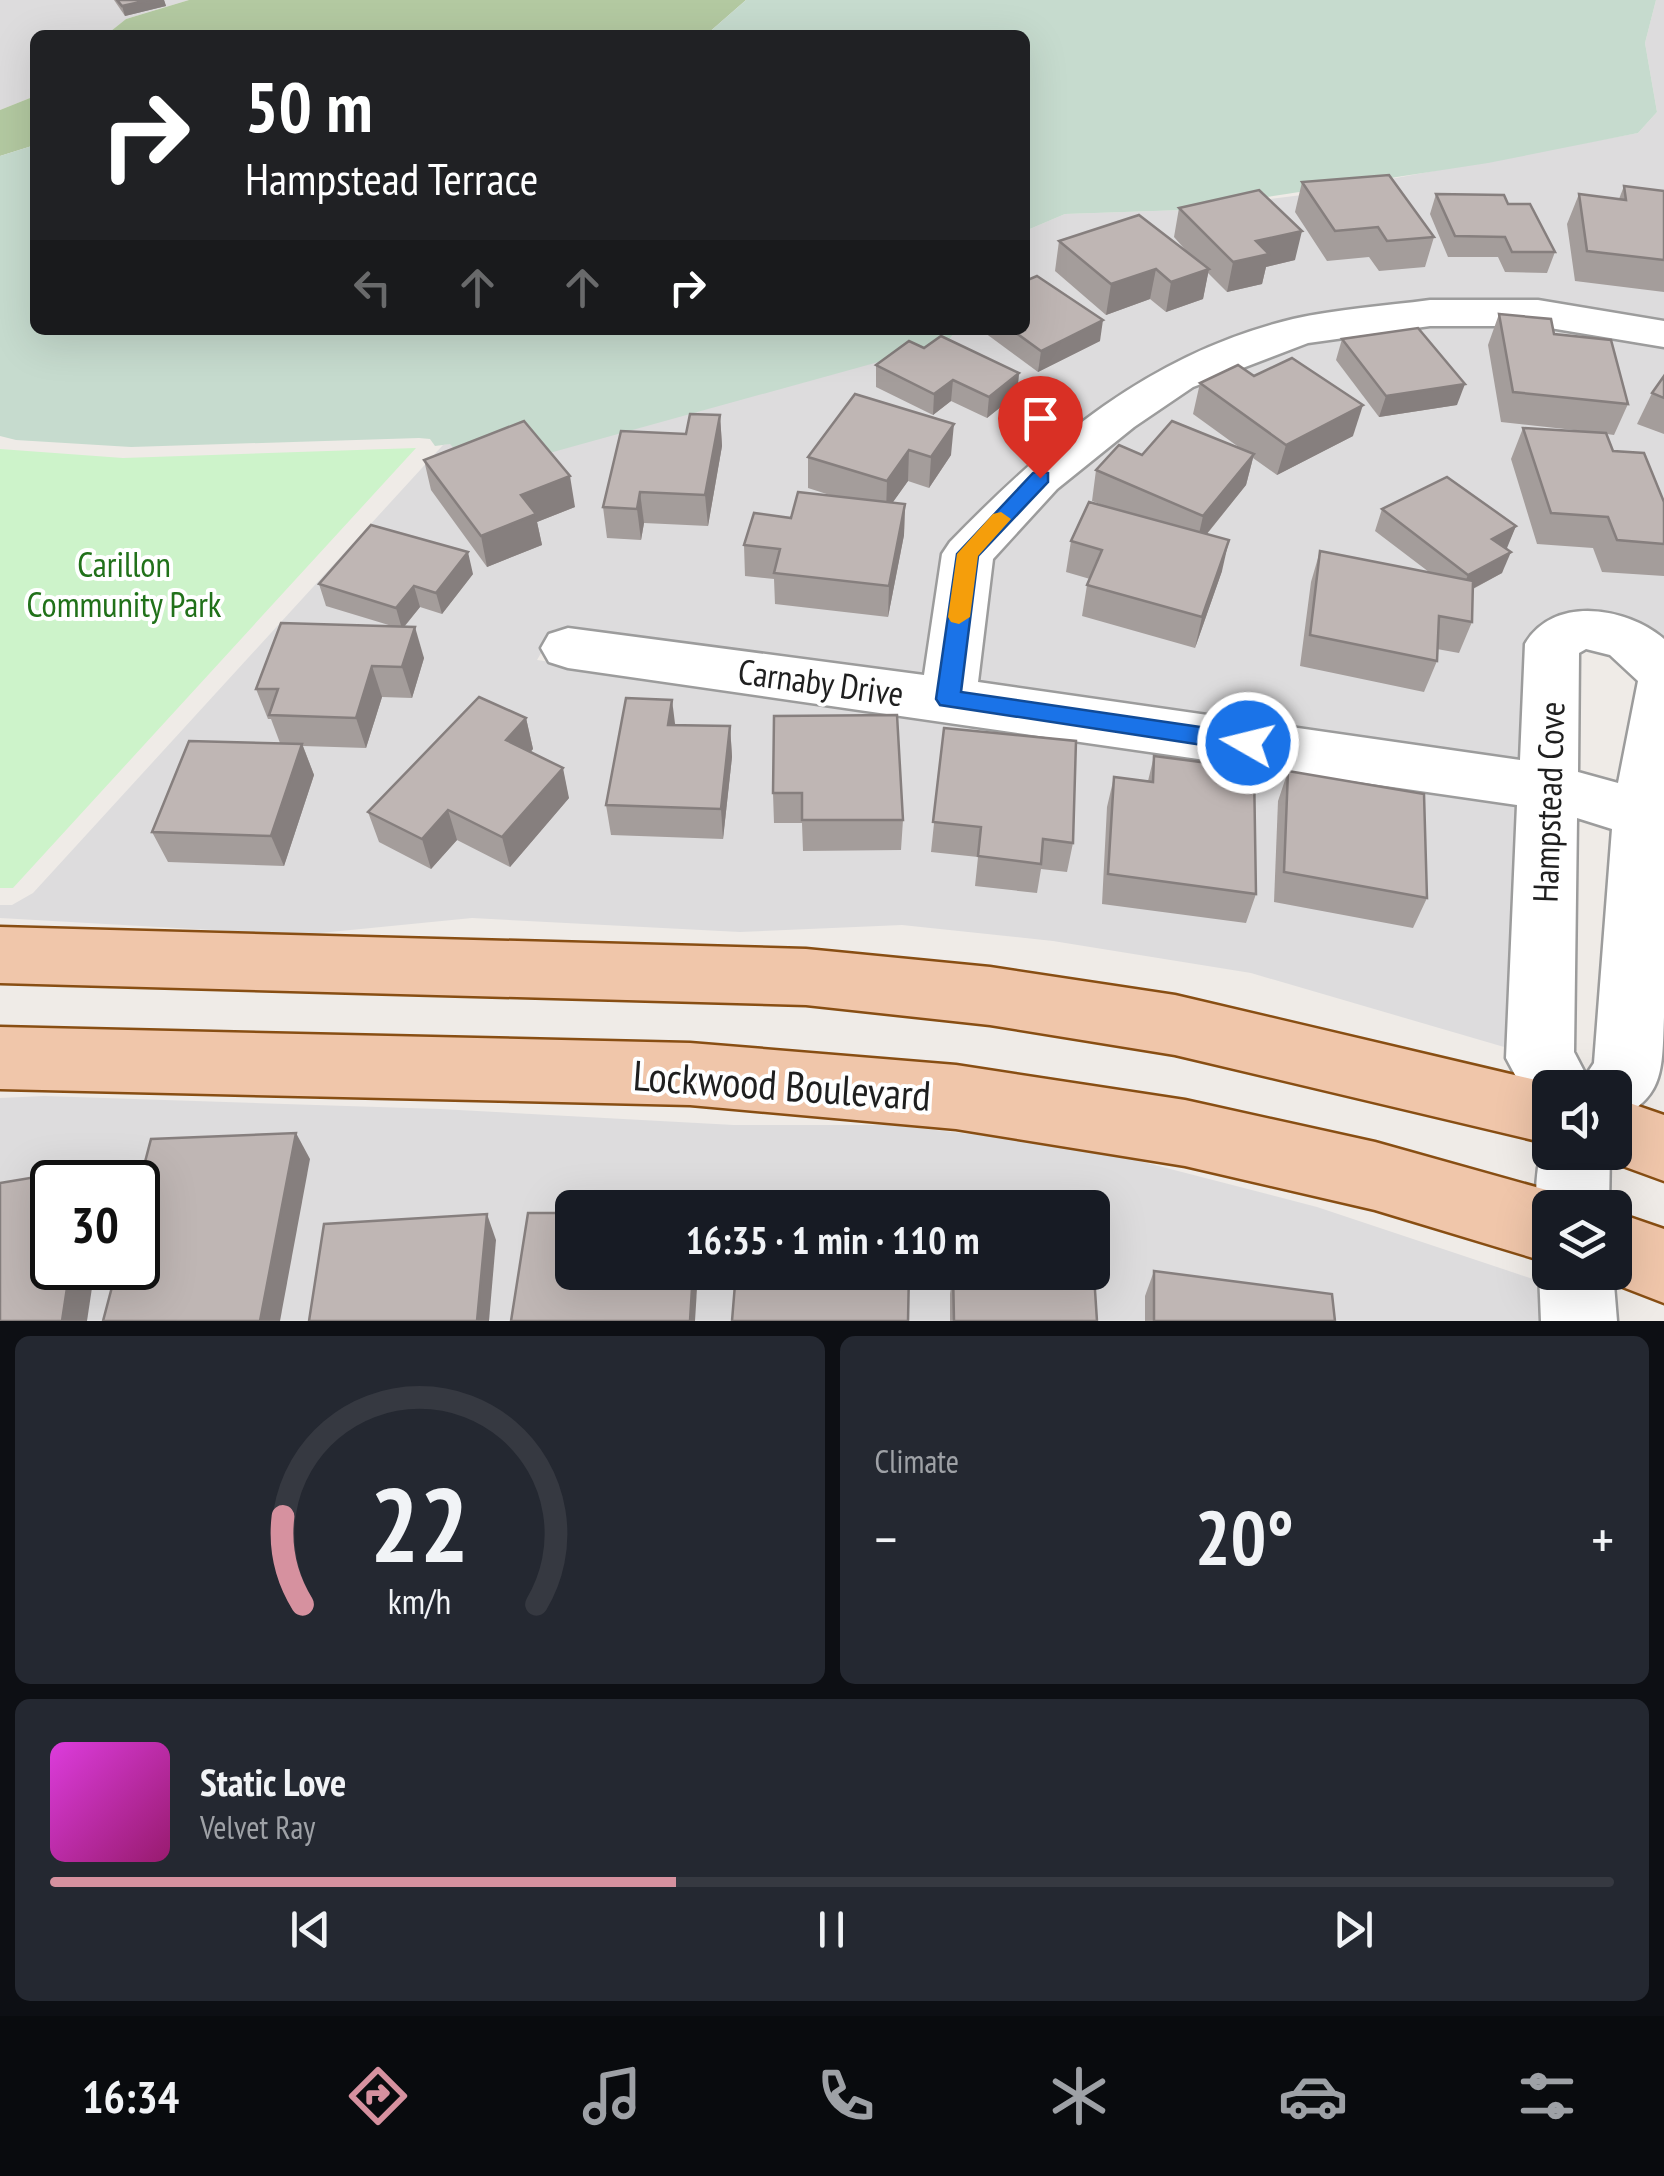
<!DOCTYPE html>
<meta charset="utf-8">
<style>
:root{--surface:#171b24;--page:#242831;--text:#f1f3f6;--muted:#9ea1a6;--line:#363941;--accent:#d6919f}
body{margin:0;font-family:"PT Sans Narrow",sans-serif;background:var(--page);color:var(--text);height:100vh;display:flex;flex-direction:column;font-size:38px;white-space:nowrap}
*{box-sizing:border-box;margin:0}
p{font-size:32px;color:var(--muted)}
.icon{flex:none;width:55px;height:55px;fill:none;stroke:currentColor;stroke-width:2;stroke-linecap:round;stroke-linejoin:round}
.map{position:relative;height:1321px;overflow:hidden}
.details{display:flex;flex-direction:column;gap:15px;padding:15px;background:#0d0f14;flex:1}
.details>*{flex:none}
.banner{position:absolute;left:30px;top:30px;width:1000px;height:305px;border-radius:15px;box-shadow:0 10px 40px #0002;background:#202124;color:#fff;overflow:hidden}
.buttons{position:absolute;left:1532px;top:1070px;display:grid;gap:20px}
.buttons a{display:grid;place-items:center;width:100px;height:100px;border-radius:15px;background:var(--surface);box-shadow:0 10px 40px #0002;font-size:50px}
.speed{position:absolute;left:30px;top:1160px;display:flex;gap:20px;font-size:50px;font-weight:700;text-align:center}
.speed>*{display:grid;place-content:center;width:130px;height:130px;border-radius:50%;background:var(--surface);box-shadow:0 10px 40px #0002;line-height:1}
.speed .limit{border:5px solid #111;border-radius:15px;background:#fff;color:#111}
.pin{position:absolute;display:grid;place-items:center;width:85px;height:85px;color:#fff;margin:-102px -42px;border-radius:50% 50% 50% 0;rotate:-45deg;box-shadow:0 0 10px #0007}
.pin .icon{rotate:45deg}
.me{position:absolute;width:110px;margin:-55px;rotate:278deg;stroke-linejoin:round;filter:drop-shadow(0 0 8px #0008)}
.turn{display:flex;align-items:center;gap:35px;height:210px;padding:0 50px;font-size:45px}
.turn .icon{width:130px;height:130px;stroke-width:2.5}
.turn b{display:block;font-size:70px;line-height:85px}
.lanes{display:flex;align-items:center;height:95px;padding:0 50px;background:#0003;justify-content:center;gap:50px;direction:ltr}
.lanes .off{opacity:.35}
.big{font-size:75px;font-weight:700;line-height:1.1}
.details .tile{flex:1;display:flex;flex-direction:column;justify-content:center;gap:15px;min-width:0;padding:0 35px;border-radius:15px;background:var(--page)}
.details .dial{align-items:center;gap:0}
.dial svg{height:260px;overflow:visible;fill:none;stroke:var(--line);stroke-width:7;stroke-linecap:round;text-anchor:middle}
.dial text{fill:var(--text);stroke:none}
.song{display:flex;align-items:center;gap:30px}
.cover{width:120px;height:120px;border-radius:15px;background:linear-gradient(135deg,hsl(300 70% 55%),hsl(320 70% 35%))}
.played{height:10px;border-radius:5px;background:linear-gradient(90deg,var(--accent) 40%,var(--line) 40%)}
.keys{display:flex;justify-content:space-around;direction:ltr}
.heat{display:flex;justify-content:space-between;align-items:center;font-size:55px;direction:ltr}
.details .tiles{flex:1;display:grid;gap:15px;grid-template-columns:1fr 1fr}
.tile:last-child{grid-column:span 2}
.trip{position:absolute;left:555px;top:1190px;width:555px;height:100px;border-radius:15px;background:var(--surface);box-shadow:0 10px 40px #0002;font-weight:700;line-height:100px;text-align:center}
.tab-bar{display:flex;height:160px;justify-content:space-around;align-items:center;background:#090b0e;color:var(--muted)}
.tab-bar .icon{width:70px;height:70px}
.tab-bar .on{color:var(--accent)}
.tab-bar b{font-size:45px;color:var(--text)}
.map>svg:first-child{display:block}
</style>
<div class="map">
<svg width="1664" height="1321" viewBox="0 0 1664 1321">
<rect width="100%" height="100%" fill="#efebe7"/>
<g fill="#dddcdd" fill-rule="evenodd">
<polygon points="0,0 189,0 126,19 106,35 35,35 35,96 0,110"/>
<polygon points="1656,0 1664,0 1664,324 1293,321 1161,369 1100,410 1024,470 949,547 927,679 555,629 537,660 1522,802 1511,1049 1251,973 1053,941 902,925 740,932 472,918 300,935 0,918 0,905 12,905 33,893 443,445 947,343 956,330 1025,330 1025,231 1065,214 1183,210 1310,194 1638,133 1657,112 1645,43"/>
<polygon points="1539,323 1664,345 1664,643 1635,627 1634,620 1603,611 1598,616 1563,616 1535,630 1528,640 1523,766 974,685 990,558 1058,484 1134,424 1191,385 1309,340 1436,324"/>
<path d="M44,1096L440,1109L734,1125H891L1085,1147L1317,1207L1545,1283L1546,1321H0V1098ZM52,1182H138V1268H52ZM572,1208H1092V1272H572Z"/>
</g>
<g fill="#b3c9a1">
<polygon points="189,0 746,0 706,35 106,35 126,19"/>
<polygon points="35,96 35,145 0,156 0,110"/>
</g>
<g fill="#c6dbce">
<polygon points="746,0 1656,0 1645,43 1657,112 1638,133 1488,163 1183,210 1065,214 1025,231 1025,35 706,35"/>
<polygon points="35,145 35,330 956,330 947,343 477,473 450,444 435,446 430,439 419,438 131,447 16,440 0,436 0,156"/>
</g>
<polygon fill="#cdf3ca" points="416,448 13,888 0,888 0,449 123,458"/>
<g fill="none" stroke-linecap="round" stroke-linejoin="round">
<defs>
<g id="minor">
<path d="M1430,300H1538L1664,321V347L1538,326H1430L1308,343L1193,387L1134,427L1057,489L993,559L978,682L1520,760L1525,644C1553,595 1627,607 1664,639V1017C1662,1071 1664,1098 1615,1120V1088H1550V1116L1534,1110L1506,1058L1517,805L568,668L549,662L541,648L549,634L568,628L924,675L942,554L950,542C1049,440 1151,353 1293,319C1337,309 1385,306 1430,300ZM1586,649L1610,655L1638,681L1618,783L1578,772L1579,653ZM1577,818L1612,829L1594,1063L1586,1075L1574,1052Z"/>
<path d="M1550,1128V1152H1610L1609,1208H1550V1234C1528,1206 1536,1159 1550,1128Z"/>
<polygon points="1550,1245 1550,1272 1613,1272 1617,1321 1541,1321 1539,1272"/>
</g>
<g id="major">
<polygon points="0,927 806,949 990,967 1175,995 1570,1088 1550,1088 1550,1144 1175,1055 990,1025 806,1005 0,983"/>
<polygon points="0,1027 690,1043 956,1065 1185,1100 1375,1142 1550,1191 1576,1202 1578,1208 1550,1208 1550,1263 1375,1210 1185,1166 956,1129 690,1105 0,1089"/>
<polygon points="1615,1098 1664,1115 1664,1181 1590,1154 1615,1152"/>
<polygon points="1615,1212 1664,1229 1664,1303 1589,1274 1615,1272"/>
</g>
</defs>
<use href="#minor" stroke="#9c9c9c" stroke-width="5"/>
<use href="#major" stroke="#884e13" stroke-width="5"/>
<use href="#minor" fill="#fff" fill-rule="evenodd"/>
<use href="#major" fill="#f0c6aa" fill-rule="evenodd"/>
</g>
<g fill="#a49d9b">
<polygon points="114,0 164,0 166,6 125,16"/>
<polygon points="1302,182 1434,237 1425,267 1379,271 1369,257 1327,261 1295,212"/>
<polygon points="1624,186 1664,191 1664,292 1575,281 1567,224 1579,194 1619,199"/>
<polygon points="1436,194 1508,204 1555,252 1547,273 1505,272 1498,257 1448,257 1430,214"/>
<polygon points="1179,208 1295,260 1266,267 1262,284 1227,292 1208,273 1203,299 1166,312 1150,299 1106,315 1055,271 1059,241 1189,254 1174,237"/>
<polygon points="1499,314 1554,334 1628,404 1614,435 1607,434 1613,451 1664,502 1664,576 1602,572 1593,548 1537,544 1511,459 1523,428 1583,431 1501,422 1488,345"/>
<polygon points="981,330 1025,330 1100,341 1038,372"/>
<polygon points="1342,339 1457,405 1379,417 1336,360"/>
<polygon points="924,348 1019,373 1017,394 987,418 951,401 933,415 876,387 876,365"/>
<polygon points="1254,376 1353,436 1277,475 1253,458 1246,485 1207,534 1222,571 1195,648 1082,616 1087,585 1090,579 1066,572 1071,541 1105,506 1092,501 1096,470 1142,455 1240,448 1193,414 1200,383"/>
<polygon points="1664,376 1664,434 1637,424 1652,393"/>
<polygon points="855,394 951,455 929,488 908,481 892,503 905,504 904,535 888,617 775,604 774,579 745,576 744,545 791,518 836,497 808,488 808,457"/>
<polygon points="720,415 722,446 708,526 644,523 641,540 607,538 603,507 686,434"/>
<polygon points="424,460 575,507 537,522 542,545 487,567 431,490"/>
<polygon points="1382,509 1516,526 1506,548 1502,573 1473,589 1472,622 1459,653 1437,649 1437,661 1424,692 1300,666 1311,582 1320,551 1429,572 1375,531"/>
<polygon points="473,574 442,614 420,607 405,626 424,658 412,698 382,697 366,748 303,746 314,775 284,866 168,862 152,832 280,743 271,719 268,719 256,689 392,626 326,606 319,584"/>
<polygon points="774,716 903,820 901,850 803,851 802,823 774,823 773,793"/>
<polygon points="526,718 533,749 530,752 569,798 510,867 457,840 431,869 379,842 368,812"/>
<polygon points="675,725 730,726 732,757 723,839 611,835 606,805"/>
<polygon points="944,728 1073,843 1067,872 1041,869 1037,893 975,886 978,857 931,852"/>
<polygon points="1154,756 1256,894 1246,923 1102,904 1107,807 1114,777 1148,781"/>
<polygon points="1288,771 1427,898 1413,928 1274,902 1278,801"/>
<polygon points="1154,1271 1335,1321 1145,1321 1145,1296"/>
<polygon points="953,1272 1097,1321 950,1321 950,1294"/>
</g>
<g fill="#867f7e">
<polygon points="149,0 164,0 166,6 125,16 122,6"/>
<polygon points="1302,231 1295,260 1266,267 1262,284 1227,292 1233,262 1256,241"/>
<polygon points="1156,269 1150,299 1106,315 1111,284"/>
<polygon points="1209,269 1203,299 1166,312 1171,282"/>
<polygon points="1103,320 1100,341 1038,372 1041,351"/>
<polygon points="1019,373 1017,394 987,418 989,397"/>
<polygon points="953,380 951,401 933,415 934,394"/>
<polygon points="1465,384 1457,405 1379,417 1386,396"/>
<polygon points="1363,405 1353,436 1277,475 1286,445"/>
<polygon points="720,415 722,446 708,526 705,495"/>
<polygon points="954,424 951,455 929,488 931,457"/>
<polygon points="909,450 908,481 886,512 887,481"/>
<polygon points="1254,454 1246,485 1196,547 1203,516"/>
<polygon points="570,476 575,507 537,522 542,545 487,567 481,536 521,495"/>
<polygon points="640,492 644,523 641,540 637,509"/>
<polygon points="905,504 904,535 888,617 889,586"/>
<polygon points="1516,526 1507,548 1484,560 1492,539"/>
<polygon points="1229,540 1222,571 1195,648 1202,617"/>
<polygon points="468,552 473,574 442,614 436,593"/>
<polygon points="1511,552 1502,573 1459,596 1468,575"/>
<polygon points="414,586 420,607 402,629 396,608"/>
<polygon points="415,627 424,658 412,698 402,667"/>
<polygon points="372,666 382,697 366,748 356,718"/>
<polygon points="672,700 676,731 668,725"/>
<polygon points="526,718 533,749 513,771 506,740"/>
<polygon points="730,726 732,757 723,839 721,809"/>
<polygon points="302,744 314,775 284,866 271,836"/>
<polygon points="563,768 569,798 510,867 502,837"/>
<polygon points="448,810 457,840 431,869 422,839"/>
<polygon points="296,1133 310,1159 280,1321 260,1321"/>
<polygon points="84,1169 94,1182 82,1182"/>
<polygon points="487,1214 496,1240 489,1321 477,1321"/>
<polygon points="70,1268 95,1268 87,1321 62,1321"/>
<polygon points="693,1272 698,1272 695,1321 690,1321"/>
</g>
<g fill="#bfb6b4" stroke="#867f7e" stroke-width="2.5">
<polygon points="117,0 149,0 122,6"/>
<polygon points="1389,175 1434,237 1387,241 1378,227 1335,231 1302,182"/>
<polygon points="1624,186 1664,191 1664,260 1587,251 1579,194 1626,200"/>
<polygon points="1259,190 1302,231 1256,241 1269,254 1233,262 1179,208"/>
<polygon points="1436,194 1504,195 1508,204 1530,204 1555,252 1512,252 1505,237 1455,236"/>
<polygon points="1139,215 1209,269 1171,282 1156,269 1111,284 1059,241"/>
<polygon points="1037,276 1103,320 1041,351 1012,330 1025,330 1025,281"/>
<polygon points="1499,314 1551,319 1554,334 1611,340 1628,404 1513,392"/>
<polygon points="1418,328 1465,384 1386,396 1342,339"/>
<polygon points="941,336 1019,373 989,397 953,380 934,394 876,365 909,341 924,348"/>
<polygon points="1292,358 1363,405 1286,445 1200,383 1238,365 1254,376"/>
<polygon points="1664,376 1664,398 1652,393"/>
<polygon points="855,394 954,424 931,457 909,450 887,481 808,457"/>
<polygon points="690,414 720,415 705,495 640,492 637,509 603,507 621,431 686,434"/>
<polygon points="524,421 570,476 521,495 536,514 481,536 424,460"/>
<polygon points="1172,421 1254,454 1203,516 1096,470 1119,445 1142,455"/>
<polygon points="1523,428 1606,433 1613,451 1644,453 1664,502 1664,544 1617,540 1608,517 1551,513"/>
<polygon points="1447,477 1516,526 1492,539 1511,552 1468,575 1382,509"/>
<polygon points="798,492 905,504 889,586 774,573 780,549 744,545 754,513 791,518"/>
<polygon points="1089,502 1229,540 1202,617 1087,585 1102,550 1071,541"/>
<polygon points="371,525 468,552 436,593 414,586 396,608 319,584"/>
<polygon points="1320,551 1473,581 1472,622 1439,616 1437,661 1310,635"/>
<polygon points="281,623 415,627 402,667 372,666 356,718 269,715 278,689 256,689"/>
<polygon points="479,697 526,718 506,740 563,768 502,837 448,810 422,839 368,812"/>
<polygon points="626,698 672,700 668,725 730,726 721,809 606,805"/>
<polygon points="897,715 903,820 802,820 802,793 773,793 774,716"/>
<polygon points="944,728 1076,741 1073,843 1043,839 1041,864 978,856 981,827 933,822"/>
<polygon points="189,741 302,744 271,836 152,832"/>
<polygon points="1154,756 1254,769 1256,894 1108,874 1114,777 1153,782"/>
<polygon points="1288,771 1424,794 1427,898 1284,872"/>
<polygon points="296,1133 260,1321 103,1321 117,1268 138,1268 138,1189 151,1139"/>
<polygon points="84,1169 82,1182 52,1182 52,1268 70,1268 62,1321 0,1321 0,1183"/>
<polygon points="528,1213 572,1213 572,1272 693,1272 690,1321 511,1321"/>
<polygon points="487,1214 477,1321 309,1321 324,1224"/>
<polygon points="1154,1271 1332,1294 1335,1321 1154,1321"/>
<polygon points="736,1272 909,1272 908,1321 732,1321"/>
<polygon points="953,1272 1031,1272 1094,1275 1097,1321 954,1321"/>
</g>
<polygon fill="#1a73e8" stroke="#114b97" stroke-width="2.5" points="1040,471 1048,473 1048,482 978,556 961,692 1248,734 1257,737 1260,743 1257,749 1248,752 940,705 936,699 957,554 1033,473"/>
<polygon fill="#f59e0b" points="1001,512 1011,519 978,556 970,617 959,624 951,622 948,617 957,554 993,514"/>
<g text-anchor="middle" dominant-baseline="central" stroke-width="8" stroke-linejoin="round" paint-order="stroke">
<g font-size="35" fill="#21711a" stroke="#fff">
<text x="124" y="564">Carillon<tspan x="124" dy="40">Community Park</tspan></text>
</g>
<g font-size="35" fill="#1f1f1f" stroke="#fff">
<text transform="translate(821 682) rotate(8)">Carnaby Drive</text>
<text transform="translate(1548 802) rotate(-88)">Hampstead Cove</text>
</g>
<g font-size="42" fill="#1f1f1f" stroke="#fff">
<text transform="translate(782 1085) rotate(4)">Lockwood Boulevard</text>
</g>
</g>
</svg>
<div class="buttons">
<a><svg class="icon" aria-label="sound" viewBox="0 0 24 24"><path d="M4 9h4l5-4v14l-5-4H4zM17 9q2 3 0 6"/></svg></a>
<a><svg class="icon" aria-label="layers" viewBox="0 0 24 24"><path d="M12 4l9 5-9 5-9-5zM3 14l9 5 9-5"/></svg></a>
</div>
<div class="speed"><div class="limit">30</div></div>
<div class="pin" style="left:1040px;top:478px;background:#d93025"><svg class="icon" aria-label="arrive" viewBox="0 0 24 24"><path d="M6 21V4h12l-3 4 3 4H6"/></svg></div>
<svg class="me" style="left:1248px;top:743px" viewBox="-20 -20 40 40"><circle r="17" fill="#1a73e8" stroke="#fff" stroke-width="3"/><path d="M0-11L8 9 0 5-8 9z" fill="#fff"/></svg>
<div class="trip">16:35 · 1 min · 110 m</div>
<div class="banner">
<div class="turn"><svg class="icon" aria-label="right" viewBox="0 0 24 24"><path d="M7 20v-9h11M14 6l5 5-5 5"/></svg><div><b>50 m</b>Hampstead Terrace</div></div>
<div class="lanes"><svg class="icon off" aria-label="left" viewBox="0 0 24 24"><path d="M17 20v-9H6M10 6l-5 5 5 5"/></svg><svg class="icon off" aria-label="ahead" viewBox="0 0 24 24"><path d="M12 20V5M6 11l6-6 6 6"/></svg><svg class="icon off" aria-label="ahead" viewBox="0 0 24 24"><path d="M12 20V5M6 11l6-6 6 6"/></svg><svg class="icon" aria-label="right" viewBox="0 0 24 24"><path d="M7 20v-9h11M14 6l5 5-5 5"/></svg></div>
</div>
</div>
<section class="details">
<div class="tiles">
<div class="tile dial"><svg viewBox="0 0 100 80">
<path d="M14 69A42 42 0 1 1 86 69"/>
<path d="M14 69A42 42 0 0 1 8 42" stroke="#d6919f"/>
<text x="50" y="56" font-size="32" font-weight="700">22</text>
<text x="50" y="72" font-size="11">km/h</text>
</svg></div>
<div class="tile"><p>Climate</p>
<div class="heat"><a>−</a><b class="big">20°</b><a>+</a></div>
</div>
<div class="tile">
<div class="song"><i class="cover"></i><div><b>Static Love</b><p>Velvet Ray</p></div></div>
<div class="played"></div>
<div class="keys"><svg class="icon" aria-label="previous" viewBox="0 0 24 24"><path d="M18 5L8 12l10 7zM5 5v14"/></svg><svg class="icon" aria-label="pause" viewBox="0 0 24 24"><path d="M8 5v14M16 5v14"/></svg><svg class="icon" aria-label="next" viewBox="0 0 24 24"><path d="M6 5l10 7-10 7zM19 5v14"/></svg></div>
</div>
</div>
</section>
<nav class="tab-bar">
<b>16:34</b>
<svg class="icon on" aria-label="directions" viewBox="0 0 24 24"><path d="M12 3l9 9-9 9-9-9zM9 14v-3h6M13 9l2 2-2 2"/></svg>
<svg class="icon" aria-label="music" viewBox="0 0 24 24"><path d="M9 18V5l10-2v13"/><circle cx="6" cy="18" r="3"/><circle cx="16" cy="16" r="3"/></svg>
<svg class="icon" aria-label="phone" viewBox="0 0 24 24"><path d="M5 4h4l2 5-3 2q2 4 5 5l2-3 5 2v4C11 20 4 13 5 4z"/></svg>
<svg class="icon" aria-label="climate" viewBox="0 0 24 24"><path d="M12 3v18M4 7l16 10M4 17L20 7"/></svg>
<svg class="icon" aria-label="car" viewBox="0 0 24 24"><path d="M5 17H2v-5l4-1 3-4h7l3 4 3 1v5h-3M9 17h6M6 11h13"/><circle cx="7" cy="17" r="2"/><circle cx="17" cy="17" r="2"/></svg>
<svg class="icon" aria-label="filters" viewBox="0 0 24 24"><path d="M4 7h16M4 17h16"/><circle cx="9" cy="7" r="2"/><circle cx="15" cy="17" r="2"/></svg>
</nav>
